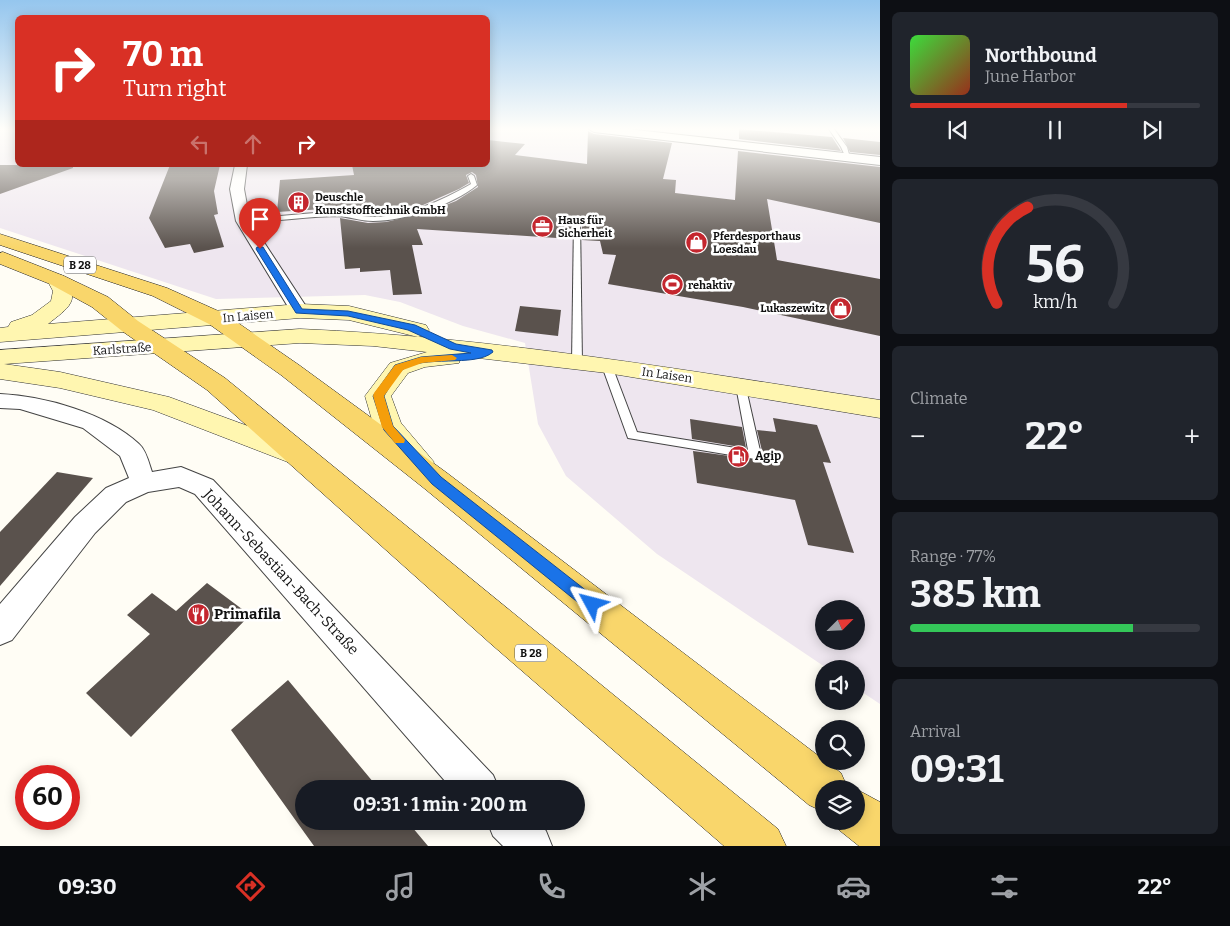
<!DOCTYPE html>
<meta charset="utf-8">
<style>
:root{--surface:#171b24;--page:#20242c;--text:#f1f3f6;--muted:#9ea1a6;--line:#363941;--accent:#d93025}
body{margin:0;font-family:Bitter,serif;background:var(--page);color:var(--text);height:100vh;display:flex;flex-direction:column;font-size:19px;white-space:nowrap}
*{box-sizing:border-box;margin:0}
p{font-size:16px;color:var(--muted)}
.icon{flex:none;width:28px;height:28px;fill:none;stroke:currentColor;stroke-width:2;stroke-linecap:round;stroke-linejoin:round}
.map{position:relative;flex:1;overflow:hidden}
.drawer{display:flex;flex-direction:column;gap:12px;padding:12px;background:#0d0f14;width:350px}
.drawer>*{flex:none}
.hud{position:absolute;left:15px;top:15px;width:475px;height:152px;border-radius:8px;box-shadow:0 2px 12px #0003;background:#d93025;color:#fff;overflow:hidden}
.needle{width:32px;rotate:66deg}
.controls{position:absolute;left:815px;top:600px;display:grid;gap:10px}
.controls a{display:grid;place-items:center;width:50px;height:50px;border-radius:50%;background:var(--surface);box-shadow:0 2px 12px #0003;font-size:25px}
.speed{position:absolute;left:15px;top:765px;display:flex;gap:10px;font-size:25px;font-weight:700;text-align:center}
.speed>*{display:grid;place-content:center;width:65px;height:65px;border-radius:50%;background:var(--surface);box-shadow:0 2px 12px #0003;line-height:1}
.speed .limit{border:8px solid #d22;background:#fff;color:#111}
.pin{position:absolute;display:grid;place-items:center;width:42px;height:42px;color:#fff;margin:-51px -21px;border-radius:50% 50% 50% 0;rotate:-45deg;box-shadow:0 0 5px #0007}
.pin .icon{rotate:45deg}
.me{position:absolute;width:55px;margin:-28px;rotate:308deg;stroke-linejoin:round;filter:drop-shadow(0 0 4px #0008)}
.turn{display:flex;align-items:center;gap:18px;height:105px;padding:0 25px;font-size:22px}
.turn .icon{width:65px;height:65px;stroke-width:2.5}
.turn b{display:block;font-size:35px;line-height:42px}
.lanes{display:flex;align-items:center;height:48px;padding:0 25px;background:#0003;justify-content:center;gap:25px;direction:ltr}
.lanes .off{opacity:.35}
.big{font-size:38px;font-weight:700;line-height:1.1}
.drawer .card{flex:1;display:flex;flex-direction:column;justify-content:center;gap:8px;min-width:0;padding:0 18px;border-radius:8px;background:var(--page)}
.drawer .dial{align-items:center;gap:0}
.dial svg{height:130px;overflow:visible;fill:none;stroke:var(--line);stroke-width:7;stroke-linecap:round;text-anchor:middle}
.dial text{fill:var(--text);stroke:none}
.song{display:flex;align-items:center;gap:15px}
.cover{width:60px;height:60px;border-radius:8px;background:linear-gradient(135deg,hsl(120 70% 55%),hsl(10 70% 35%))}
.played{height:5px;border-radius:2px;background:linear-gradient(90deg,var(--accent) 75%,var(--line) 75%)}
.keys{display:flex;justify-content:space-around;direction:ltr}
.heat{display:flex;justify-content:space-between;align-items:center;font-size:28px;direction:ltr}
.charge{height:8px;border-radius:4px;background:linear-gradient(90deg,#34c759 77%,var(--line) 0)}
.trip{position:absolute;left:295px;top:780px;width:290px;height:50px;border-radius:25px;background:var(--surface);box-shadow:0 2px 12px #0003;font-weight:700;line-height:50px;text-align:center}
.dock{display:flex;height:80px;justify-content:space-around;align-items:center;background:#090b0e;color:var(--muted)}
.dock .icon{width:35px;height:35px}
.dock .selected{color:var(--accent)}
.dock b{font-size:22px;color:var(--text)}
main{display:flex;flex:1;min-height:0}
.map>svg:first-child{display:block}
</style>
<main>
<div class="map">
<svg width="880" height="846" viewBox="0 0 880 846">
<rect width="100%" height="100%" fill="#fffdf5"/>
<path fill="#eee6ef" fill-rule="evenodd" d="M0,129H17L18,165H488V129H880V704L856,688V669H828L657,554L566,476L538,424L525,343L463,326L400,302L365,295L216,299L0,228ZM824,609H856V641H824Z"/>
<g fill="#5a524d">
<polygon points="739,129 832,137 841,151 739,139"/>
<polygon points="588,131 594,134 672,143 663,179 676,180 675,193 735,200 738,151 880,167 880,223 767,199 777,260 880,279 880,336 743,307 608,284 616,255 603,254 600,241 582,240 582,219 578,215 572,219 572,239 417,229 423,245 412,245 422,294 393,295 390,270 360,272 360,268 345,269 340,218 368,223 386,222 428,212 456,201 478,187 476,175 472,172 466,175 469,183 459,189 423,205 398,212 368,215 339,210 339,208 277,212 280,180 354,175 352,165 488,165 488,140 525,144 515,155 587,164"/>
<polygon points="843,138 880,142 880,155 850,152"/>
<polygon points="0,165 73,165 73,168 0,194"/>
<polygon points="170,165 220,165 214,191 218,214 214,215 224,247 194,253 190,244 165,248 149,218"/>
<polygon points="520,306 561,310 558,336 515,331"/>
<polygon points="773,418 817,425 831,463 823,462 854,553 808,545 795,500 697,483 693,451 759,460 763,455 757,430 776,432"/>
<polygon points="690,419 742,427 746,448 692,439"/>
<polygon points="57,472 93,478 0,586 0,532"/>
<polygon points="207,583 250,615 131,737 86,693 150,634 127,615 152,593 176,611"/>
<polygon points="288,680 379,789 304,789 304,821 407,821 428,846 314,846 231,730"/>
</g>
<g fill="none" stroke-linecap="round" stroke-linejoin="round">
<defs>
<g id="lane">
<polygon points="829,129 834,129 847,147 850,158 846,158 841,147"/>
<path d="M471,174L474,176L477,185C453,205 404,221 373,221C360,221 348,216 335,216C304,217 274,221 243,223L240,221L243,219C274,217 304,213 335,212C348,212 360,217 373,217C408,216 441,201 471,184L468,176Z"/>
<polygon points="577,217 580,219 582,363 577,366 572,363 574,219"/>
<polygon points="607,363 612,366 637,432 748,450 736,386 741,383 745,384 761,455 759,458 755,459 628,438 602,366"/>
</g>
<g id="street">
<polygon points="589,129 627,129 880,157 880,165 594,132"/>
<polygon points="235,165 247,165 244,189 250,221 309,311 307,315 293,315 236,221 230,189"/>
<path d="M0,394C44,396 106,413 139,444C146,450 149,463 152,472L181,467L213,480L493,775L499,789H452L195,494L179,487L148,492L126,502L95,533L12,640L0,645V604L75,517L106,488L129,478L120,456L83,428L20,409L0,408Z"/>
<polygon points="487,821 537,821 546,831 552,846 503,846 493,836"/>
</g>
<g id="secondary">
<path d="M57,274L64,276C82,301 68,308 48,324L300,304L349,306L426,325L429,330L426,335L418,337L349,320L300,318L0,342V328L8,327L11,322L32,315L51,301L53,291L47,280L50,276Z"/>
<path d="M300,329C495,337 688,371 880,400V418L607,373L461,356L459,363L425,367L408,373L391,396L401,423L434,462L429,470L419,473L409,470L374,427L365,396L390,363L427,352L373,346L300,343L4,364L60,372L169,397L308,448L313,455L308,462L298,466L153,410L60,388L0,379V350Z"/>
</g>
<g id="primary">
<polygon points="0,234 167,288 225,314 299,365 447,473 841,773 848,789 824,789 824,812 809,805 425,489 281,375 209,324 153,296 0,245"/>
<polygon points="3,252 64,276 108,297 138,321 225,378 778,829 786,846 724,846 491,644 207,390 122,331 92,307 50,284 0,264 0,253"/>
<polygon points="856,789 880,802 880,846 859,846 839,830 836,821 856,821"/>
</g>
</defs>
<use href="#lane" stroke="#444" stroke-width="2"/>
<use href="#street" stroke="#444" stroke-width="2"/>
<use href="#secondary" stroke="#333" stroke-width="1"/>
<use href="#primary" stroke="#222" stroke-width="1"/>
<use href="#lane" fill="#fff" fill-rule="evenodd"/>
<use href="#street" fill="#fff" fill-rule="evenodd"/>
<use href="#secondary" fill="#fff6b0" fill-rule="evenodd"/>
<use href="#primary" fill="#f9d66b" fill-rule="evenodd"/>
</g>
<linearGradient id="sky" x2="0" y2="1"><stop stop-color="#95c6ee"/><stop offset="0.52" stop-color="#fffefa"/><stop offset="1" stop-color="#fffefa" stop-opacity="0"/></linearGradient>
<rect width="880" height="248" fill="url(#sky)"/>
<path fill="#1a73e8" stroke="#114b97" d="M257,247H263L302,309L348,311L415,325L456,344L492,350L493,352C475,368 422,354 402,370C395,377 389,388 384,396L393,426L441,477L597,599L599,604L597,609L592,611L586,609L432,484L384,430L373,396L395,365L421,357L471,353L450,349L408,330L348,316L296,313L256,249Z"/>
<polygon fill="#f59e0b" points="452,355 457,358 455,360 422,363 403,370 384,396 393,426 405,440 404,443 395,443 382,427 373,396 374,393 395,365 421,357"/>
<defs>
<symbol id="building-disc" viewBox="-11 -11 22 22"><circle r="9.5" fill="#c4262e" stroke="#fff"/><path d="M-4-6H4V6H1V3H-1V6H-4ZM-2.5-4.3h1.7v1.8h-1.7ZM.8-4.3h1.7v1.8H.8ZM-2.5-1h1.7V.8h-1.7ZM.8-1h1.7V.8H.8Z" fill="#fff"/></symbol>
<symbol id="office-disc" viewBox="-11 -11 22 22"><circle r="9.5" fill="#c4262e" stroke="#fff"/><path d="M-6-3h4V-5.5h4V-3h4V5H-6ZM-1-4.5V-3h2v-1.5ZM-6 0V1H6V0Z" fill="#fff"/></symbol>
<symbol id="shop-disc" viewBox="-11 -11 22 22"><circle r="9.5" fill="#c4262e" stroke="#fff"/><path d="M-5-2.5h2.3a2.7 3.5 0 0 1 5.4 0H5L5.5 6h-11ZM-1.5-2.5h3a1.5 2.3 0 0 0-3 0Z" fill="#fff"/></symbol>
<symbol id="stadium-disc" viewBox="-11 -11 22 22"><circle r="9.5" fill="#c4262e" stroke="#fff"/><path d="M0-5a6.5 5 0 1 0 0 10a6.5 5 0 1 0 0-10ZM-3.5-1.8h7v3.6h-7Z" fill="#fff"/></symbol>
<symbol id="fuel-disc" viewBox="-11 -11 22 22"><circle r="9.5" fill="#c4262e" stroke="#fff"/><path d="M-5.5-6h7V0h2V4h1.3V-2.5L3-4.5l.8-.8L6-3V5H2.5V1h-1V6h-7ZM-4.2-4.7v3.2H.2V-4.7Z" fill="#fff"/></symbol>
<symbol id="restaurant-disc" viewBox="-11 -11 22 22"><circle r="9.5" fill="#c4262e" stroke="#fff"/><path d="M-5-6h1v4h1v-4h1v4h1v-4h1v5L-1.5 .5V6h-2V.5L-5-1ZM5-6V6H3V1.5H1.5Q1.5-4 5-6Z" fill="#fff"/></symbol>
</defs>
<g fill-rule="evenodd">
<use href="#building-disc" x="286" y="190" width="25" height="25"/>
<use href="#office-disc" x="530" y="214" width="25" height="25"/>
<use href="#shop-disc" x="684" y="230" width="25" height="25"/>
<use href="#stadium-disc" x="660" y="272" width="25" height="25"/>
<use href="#shop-disc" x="828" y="296" width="25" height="25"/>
<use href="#fuel-disc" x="726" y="444" width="25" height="25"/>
<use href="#restaurant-disc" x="186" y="602" width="25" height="25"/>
</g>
<g text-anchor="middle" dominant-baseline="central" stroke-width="5" stroke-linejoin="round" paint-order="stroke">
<g font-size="11" font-weight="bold" fill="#111" stroke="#fff" text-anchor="start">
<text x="315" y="197">Deuschle<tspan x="315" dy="13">Kunststofftechnik GmbH</tspan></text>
<text x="558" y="220">Haus für<tspan x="558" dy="13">Sicherheit</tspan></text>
<text x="713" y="236">Pferdesporthaus<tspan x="713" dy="13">Loesdau</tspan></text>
<text x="688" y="285">rehaktiv</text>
<text x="825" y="308" text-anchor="end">Lukaszewitz</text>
</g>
<g fill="#fff" stroke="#585858" stroke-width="1">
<rect x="64" y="256.5" width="32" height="17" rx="4"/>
<rect x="515" y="644.5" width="32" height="17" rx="4"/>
</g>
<g font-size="11" font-weight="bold" fill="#111">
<text x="80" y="265">B 28</text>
<text x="531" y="653">B 28</text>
</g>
<g font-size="12" fill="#111" stroke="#fff">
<text transform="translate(248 316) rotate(-5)">In Laisen</text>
<text transform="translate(122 349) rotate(-4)">Karlstraße</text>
<text transform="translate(667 375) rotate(8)">In Laisen</text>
</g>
<g font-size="12" font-weight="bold" fill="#111" stroke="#fff" text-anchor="start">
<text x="755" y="456">Agip</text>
</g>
<g font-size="15" fill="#111" stroke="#fff">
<text transform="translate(281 572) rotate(47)">Johann-Sebastian-Bach-Straße</text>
</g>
<g font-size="15" font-weight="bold" fill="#111" stroke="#fff" text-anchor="start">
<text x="214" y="614">Primafila</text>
</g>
</g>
</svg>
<div class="controls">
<a><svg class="needle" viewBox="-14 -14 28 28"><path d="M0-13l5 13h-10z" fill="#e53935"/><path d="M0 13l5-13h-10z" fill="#9ea1a6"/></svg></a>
<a><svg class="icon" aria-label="sound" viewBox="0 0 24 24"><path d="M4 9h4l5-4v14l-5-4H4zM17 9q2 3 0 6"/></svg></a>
<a><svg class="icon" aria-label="search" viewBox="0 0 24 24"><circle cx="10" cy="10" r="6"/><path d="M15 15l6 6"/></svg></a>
<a><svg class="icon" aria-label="layers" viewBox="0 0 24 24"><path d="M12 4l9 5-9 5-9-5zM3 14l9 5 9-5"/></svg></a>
</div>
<div class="speed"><div class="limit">60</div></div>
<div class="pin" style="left:260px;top:249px;background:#d93025"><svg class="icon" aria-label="arrive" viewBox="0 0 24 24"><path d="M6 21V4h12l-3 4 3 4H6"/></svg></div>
<svg class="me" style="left:592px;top:604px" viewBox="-20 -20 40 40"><path d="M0-17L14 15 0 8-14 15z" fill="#1a73e8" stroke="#fff" stroke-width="4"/></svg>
<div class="trip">09:31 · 1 min · 200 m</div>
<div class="hud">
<div class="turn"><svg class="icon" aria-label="right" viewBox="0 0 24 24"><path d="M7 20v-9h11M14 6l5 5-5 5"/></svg><div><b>70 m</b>Turn right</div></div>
<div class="lanes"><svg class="icon off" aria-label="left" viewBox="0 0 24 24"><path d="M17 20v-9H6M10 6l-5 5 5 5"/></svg><svg class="icon off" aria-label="ahead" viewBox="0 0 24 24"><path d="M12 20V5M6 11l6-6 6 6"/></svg><svg class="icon" aria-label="right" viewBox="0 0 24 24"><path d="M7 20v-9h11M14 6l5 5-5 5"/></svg></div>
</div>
</div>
<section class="drawer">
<div class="card">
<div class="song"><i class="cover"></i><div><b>Northbound</b><p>June Harbor</p></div></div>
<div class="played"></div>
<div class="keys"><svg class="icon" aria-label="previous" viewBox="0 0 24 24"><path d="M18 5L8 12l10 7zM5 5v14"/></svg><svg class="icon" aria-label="pause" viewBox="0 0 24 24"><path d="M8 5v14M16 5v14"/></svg><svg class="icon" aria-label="next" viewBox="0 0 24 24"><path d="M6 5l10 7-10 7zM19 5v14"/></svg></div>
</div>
<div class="card dial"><svg viewBox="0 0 100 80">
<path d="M14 69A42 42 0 1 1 86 69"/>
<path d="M14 69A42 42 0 0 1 33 10" stroke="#d93025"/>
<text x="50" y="56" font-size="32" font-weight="700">56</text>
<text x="50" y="72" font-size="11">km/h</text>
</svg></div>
<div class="card"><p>Climate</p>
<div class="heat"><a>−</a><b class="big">22°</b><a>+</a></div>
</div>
<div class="card"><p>Range · 77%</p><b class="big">385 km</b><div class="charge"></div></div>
<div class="card"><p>Arrival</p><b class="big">09:31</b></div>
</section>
</main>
<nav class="dock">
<b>09:30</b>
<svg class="icon selected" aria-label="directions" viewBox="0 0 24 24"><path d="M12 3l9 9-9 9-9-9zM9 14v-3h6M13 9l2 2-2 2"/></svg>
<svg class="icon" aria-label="music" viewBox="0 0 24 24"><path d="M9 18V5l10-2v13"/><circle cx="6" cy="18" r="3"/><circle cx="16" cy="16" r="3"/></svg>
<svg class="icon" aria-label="phone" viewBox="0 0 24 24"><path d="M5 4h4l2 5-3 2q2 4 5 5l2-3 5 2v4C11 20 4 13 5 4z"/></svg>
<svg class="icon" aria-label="climate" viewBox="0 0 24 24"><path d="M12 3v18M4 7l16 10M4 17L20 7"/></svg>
<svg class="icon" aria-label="car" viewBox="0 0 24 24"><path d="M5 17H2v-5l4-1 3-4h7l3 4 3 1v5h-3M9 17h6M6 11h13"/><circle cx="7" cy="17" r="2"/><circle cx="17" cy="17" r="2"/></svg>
<svg class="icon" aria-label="filters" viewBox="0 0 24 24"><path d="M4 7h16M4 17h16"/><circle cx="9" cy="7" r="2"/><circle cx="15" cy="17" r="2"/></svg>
<b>22°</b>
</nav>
